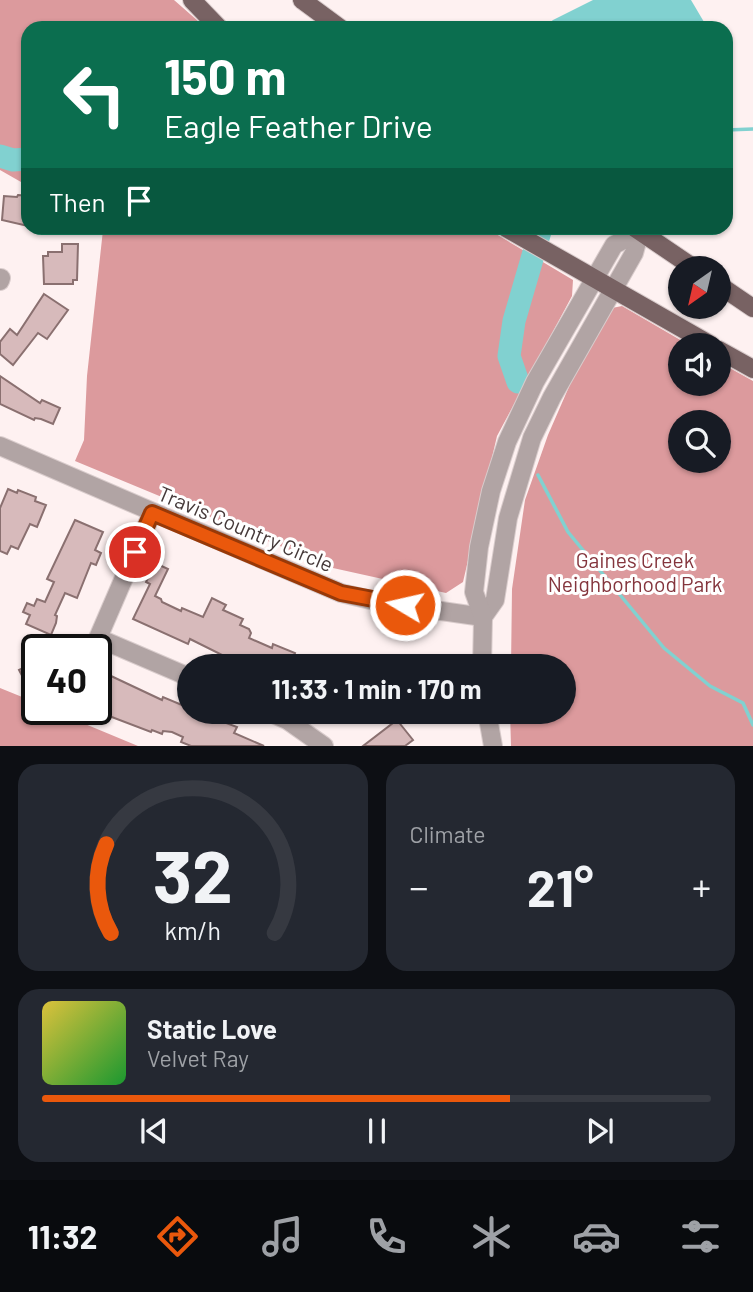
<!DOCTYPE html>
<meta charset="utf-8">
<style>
:root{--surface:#171b24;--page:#242831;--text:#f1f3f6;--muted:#9ea1a6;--line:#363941;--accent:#ea580c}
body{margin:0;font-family:Barlow,sans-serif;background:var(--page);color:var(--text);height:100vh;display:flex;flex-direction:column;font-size:26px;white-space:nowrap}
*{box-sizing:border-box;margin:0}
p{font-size:23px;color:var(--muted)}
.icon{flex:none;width:38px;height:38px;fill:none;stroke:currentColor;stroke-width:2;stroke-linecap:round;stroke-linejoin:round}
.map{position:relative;height:746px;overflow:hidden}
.side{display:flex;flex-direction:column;gap:18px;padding:18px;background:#0d0f14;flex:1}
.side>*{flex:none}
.top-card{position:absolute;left:21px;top:21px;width:712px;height:214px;border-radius:21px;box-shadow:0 2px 5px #0004;background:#0b6e4f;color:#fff;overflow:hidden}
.needle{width:46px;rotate:214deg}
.fabs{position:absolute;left:668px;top:256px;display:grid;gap:14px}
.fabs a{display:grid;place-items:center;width:63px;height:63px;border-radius:50%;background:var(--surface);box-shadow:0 2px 5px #0004;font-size:35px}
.speed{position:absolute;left:21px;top:634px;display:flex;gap:14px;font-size:35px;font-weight:700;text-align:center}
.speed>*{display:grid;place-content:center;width:91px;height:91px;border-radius:50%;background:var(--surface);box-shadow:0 2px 5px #0004;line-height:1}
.speed .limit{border:4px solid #111;border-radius:10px;background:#fff;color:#111}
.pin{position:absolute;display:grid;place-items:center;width:60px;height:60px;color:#fff;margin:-30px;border:4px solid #fff;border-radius:50%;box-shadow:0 2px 7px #0007}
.me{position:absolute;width:77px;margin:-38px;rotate:279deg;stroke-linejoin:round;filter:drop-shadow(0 0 5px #0008)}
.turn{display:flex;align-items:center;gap:24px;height:147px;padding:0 28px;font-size:32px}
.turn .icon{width:91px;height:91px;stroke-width:2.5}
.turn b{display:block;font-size:49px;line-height:60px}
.then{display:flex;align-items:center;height:66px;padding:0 28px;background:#0003;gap:14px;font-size:26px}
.big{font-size:52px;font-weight:700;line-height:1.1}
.side .card{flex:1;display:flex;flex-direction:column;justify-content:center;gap:10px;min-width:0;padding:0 24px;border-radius:21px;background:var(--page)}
.side .dial{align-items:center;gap:0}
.dial svg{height:182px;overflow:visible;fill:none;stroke:var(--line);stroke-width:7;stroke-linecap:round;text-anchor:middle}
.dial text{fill:var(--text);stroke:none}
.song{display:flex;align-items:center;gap:21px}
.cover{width:84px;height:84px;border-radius:10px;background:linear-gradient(135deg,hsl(50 70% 55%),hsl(130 70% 35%))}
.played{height:7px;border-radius:4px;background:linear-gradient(90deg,var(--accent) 70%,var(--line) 70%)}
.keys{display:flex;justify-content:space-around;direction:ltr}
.heat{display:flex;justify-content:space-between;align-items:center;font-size:38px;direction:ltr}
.side .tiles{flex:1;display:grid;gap:18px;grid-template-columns:1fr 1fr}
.card:last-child{grid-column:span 2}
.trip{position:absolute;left:177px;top:654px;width:399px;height:70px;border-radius:35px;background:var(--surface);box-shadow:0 2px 5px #0004;font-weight:700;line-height:70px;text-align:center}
.tab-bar{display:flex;height:112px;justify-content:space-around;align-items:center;background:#090b0e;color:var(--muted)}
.tab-bar .icon{width:49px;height:49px}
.tab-bar .active{color:var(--accent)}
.tab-bar b{font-size:32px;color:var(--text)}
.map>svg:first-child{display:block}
</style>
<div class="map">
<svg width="753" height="746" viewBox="0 0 753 746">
<rect width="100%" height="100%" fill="#fef1f1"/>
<g fill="#dc9a9d" fill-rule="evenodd">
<polygon points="0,0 174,0 206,28 28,28 28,186 0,170"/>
<polygon points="100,228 486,228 573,280 572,296 497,436 463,582 446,593 333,568 75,461 84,440 87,376 103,230"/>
<path d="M622,306L689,345H681V383H719V362L753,381V746H511L510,712H564V667H511L512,589L525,500L548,435L575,373L612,308ZM681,422H719V460H681Z"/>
<polygon points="0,688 37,703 37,709 49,709 138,746 0,746"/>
</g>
<polygon fill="#81d1d0" points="593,0 691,0 704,22 692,28 543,28 553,20"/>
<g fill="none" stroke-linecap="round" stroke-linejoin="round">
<g stroke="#81d1d0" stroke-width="3.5">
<polyline points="726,130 753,129"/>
<polyline points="538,475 568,532 664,648 710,686 743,703 753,725"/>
</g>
<g stroke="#81d1d0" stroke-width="23">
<polyline points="0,156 13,160 28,159"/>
<polyline points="518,382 509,356 514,321 541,228"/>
</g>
</g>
<g fill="#d7babb" stroke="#8a7070" stroke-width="2">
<polygon points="18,195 28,196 28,226 2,220 4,196 17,197"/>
<polygon points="62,244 78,244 77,280 73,280 73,284 44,284 43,256 48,256 48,252 62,252"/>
<polygon points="44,294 68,310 47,339 38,333 13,365 0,354 0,342 10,329 17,335"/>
<polygon points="0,376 40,403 42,400 60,408 53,424 41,419 35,418 34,420 0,404"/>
<polygon points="8,489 17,493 18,490 36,497 35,501 46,505 37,527 30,524 18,549 11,546 7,554 0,551 0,508"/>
<polygon points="75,520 103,532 95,550 101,553 96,565 91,563 77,598 65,593 55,615 57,616 56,623 51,635 26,624 30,615 23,612 27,603 34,606 37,599 45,602 54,582 47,579"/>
<polygon points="155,563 168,569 155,596 161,599 162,602 181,611 182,608 203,617 212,598 226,605 223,610 243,619 240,625 249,629 251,633 249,638 272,648 273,644 295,653 290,667 252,667 239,661 238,663 190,639 188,644 133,619 150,584 146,582"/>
<polygon points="33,663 37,670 37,682 28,687 19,670"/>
<polygon points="111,676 162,700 163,697 189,708 189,712 197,712 237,727 234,733 264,746 191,746 181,742 183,737 172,732 163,731 162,734 152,730 151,732 96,711 96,696 103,680 109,683"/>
<polygon points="397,720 413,740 405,746 363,746"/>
</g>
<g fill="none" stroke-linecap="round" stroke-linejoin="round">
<defs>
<g id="minor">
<polyline points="0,281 1,278"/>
<polyline points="0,446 341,593 379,602 483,617"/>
<polyline points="152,513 98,638 189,677"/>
<polyline points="483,617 495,600 508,518 532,438 552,397 634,253 640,231"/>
<polyline points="482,667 483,617 474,592 479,547 491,491 507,442 535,382 614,245 640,231"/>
<polyline points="269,712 287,720 324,746"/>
<polyline points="487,712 493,746"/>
</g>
<g id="major">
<polyline points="192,0 219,28"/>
<polyline points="302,0 340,28"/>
<polyline points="506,228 711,345"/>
<polyline points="635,228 694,268"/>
<polyline points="719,285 753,308"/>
<polyline points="719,350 753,369"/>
</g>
</defs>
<use href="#minor" stroke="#d9cccc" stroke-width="20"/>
<use href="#major" stroke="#d9cccc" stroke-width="20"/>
<use href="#minor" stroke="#b1a4a4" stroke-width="18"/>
<use href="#major" stroke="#786263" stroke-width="18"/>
</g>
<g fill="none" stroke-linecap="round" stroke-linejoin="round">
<defs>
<polyline id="route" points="135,552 152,513 341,593 405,605"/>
</defs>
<use href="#route" stroke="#983908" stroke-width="18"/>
<use href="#route" stroke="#ea580c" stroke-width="12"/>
</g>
<g text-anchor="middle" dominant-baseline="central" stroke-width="6" stroke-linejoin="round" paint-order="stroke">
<g font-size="21" fill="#453939" stroke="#fff">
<text transform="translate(246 528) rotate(23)">Travis Country Circle</text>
</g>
<g font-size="21" fill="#84353d" stroke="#fff">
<text x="635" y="559">Gaines Creek<tspan x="635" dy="24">Neighborhood Park</tspan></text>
</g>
</g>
</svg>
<div class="fabs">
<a><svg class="needle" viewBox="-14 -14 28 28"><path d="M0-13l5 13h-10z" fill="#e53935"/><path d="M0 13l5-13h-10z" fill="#9ea1a6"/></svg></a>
<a><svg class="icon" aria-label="sound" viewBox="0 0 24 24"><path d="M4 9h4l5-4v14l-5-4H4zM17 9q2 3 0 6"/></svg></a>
<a><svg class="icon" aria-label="search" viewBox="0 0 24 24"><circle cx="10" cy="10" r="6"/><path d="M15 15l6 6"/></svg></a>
</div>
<div class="speed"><div class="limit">40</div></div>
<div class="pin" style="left:135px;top:552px;background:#d93025"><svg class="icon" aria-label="arrive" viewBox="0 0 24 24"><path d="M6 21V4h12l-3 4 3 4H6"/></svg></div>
<svg class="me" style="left:405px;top:605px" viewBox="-20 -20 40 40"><circle r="17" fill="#ea580c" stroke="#fff" stroke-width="3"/><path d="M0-11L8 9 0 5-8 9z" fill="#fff"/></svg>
<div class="trip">11:33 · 1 min · 170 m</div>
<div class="top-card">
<div class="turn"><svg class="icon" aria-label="left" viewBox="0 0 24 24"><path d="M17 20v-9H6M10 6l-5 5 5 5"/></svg><div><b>150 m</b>Eagle Feather Drive</div></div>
<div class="then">Then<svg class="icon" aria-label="arrive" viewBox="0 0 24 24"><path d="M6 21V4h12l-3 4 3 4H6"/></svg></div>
</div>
</div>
<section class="side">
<div class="tiles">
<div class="card dial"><svg viewBox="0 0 100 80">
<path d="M14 69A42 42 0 1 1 86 69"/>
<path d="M14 69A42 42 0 0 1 12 30" stroke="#ea580c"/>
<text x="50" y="56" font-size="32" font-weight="700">32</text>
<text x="50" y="72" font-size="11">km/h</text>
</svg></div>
<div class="card"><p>Climate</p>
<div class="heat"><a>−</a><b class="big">21°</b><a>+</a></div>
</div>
<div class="card">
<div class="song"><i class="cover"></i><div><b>Static Love</b><p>Velvet Ray</p></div></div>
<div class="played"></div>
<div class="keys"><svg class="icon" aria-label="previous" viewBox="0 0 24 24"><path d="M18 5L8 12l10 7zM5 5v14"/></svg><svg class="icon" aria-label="pause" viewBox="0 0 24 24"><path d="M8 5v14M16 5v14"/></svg><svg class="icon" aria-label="next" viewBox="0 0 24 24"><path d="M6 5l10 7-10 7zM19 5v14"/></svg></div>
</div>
</div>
</section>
<nav class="tab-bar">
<b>11:32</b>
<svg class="icon active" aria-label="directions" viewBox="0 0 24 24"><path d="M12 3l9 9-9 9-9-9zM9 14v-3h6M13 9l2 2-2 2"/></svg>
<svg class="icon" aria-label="music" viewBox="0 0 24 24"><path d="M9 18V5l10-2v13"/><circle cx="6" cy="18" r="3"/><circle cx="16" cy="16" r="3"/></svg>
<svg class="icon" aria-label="phone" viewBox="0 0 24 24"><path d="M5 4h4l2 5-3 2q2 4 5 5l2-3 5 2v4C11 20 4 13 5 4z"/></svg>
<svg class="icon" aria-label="climate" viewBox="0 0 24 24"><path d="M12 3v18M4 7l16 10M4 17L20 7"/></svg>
<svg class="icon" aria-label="car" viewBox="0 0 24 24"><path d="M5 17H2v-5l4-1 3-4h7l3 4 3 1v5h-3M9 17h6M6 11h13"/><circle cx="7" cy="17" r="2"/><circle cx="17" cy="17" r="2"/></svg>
<svg class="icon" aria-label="filters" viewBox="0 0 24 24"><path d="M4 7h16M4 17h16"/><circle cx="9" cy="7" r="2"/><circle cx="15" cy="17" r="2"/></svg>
</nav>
